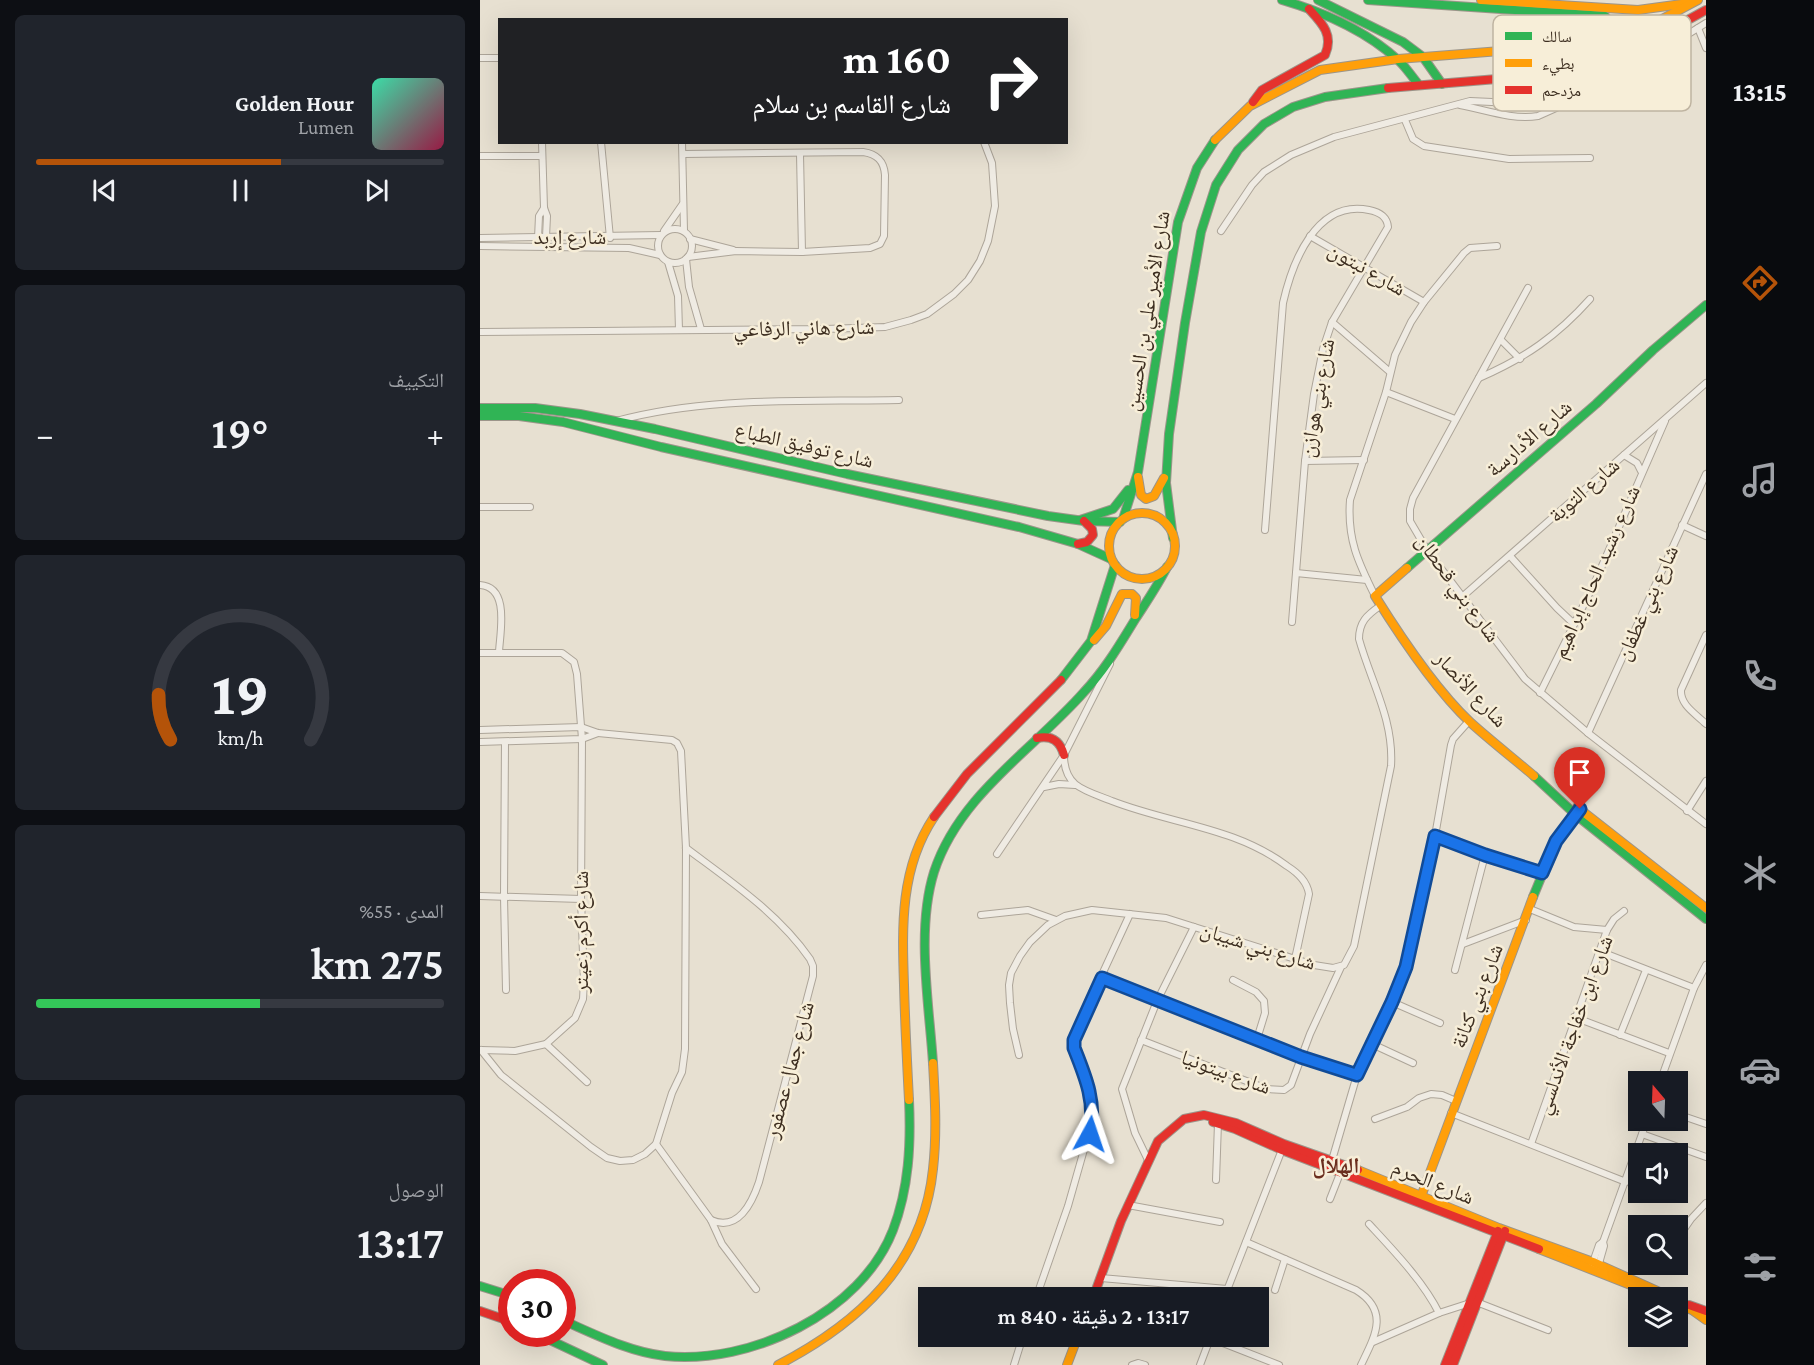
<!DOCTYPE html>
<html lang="ar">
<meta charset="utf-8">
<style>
:root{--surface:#171b24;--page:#20242c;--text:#f1f3f6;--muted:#9ea1a6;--line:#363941;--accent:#b45309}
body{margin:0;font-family:"Crimson Pro","Noto Naskh Arabic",serif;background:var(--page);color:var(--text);direction:rtl;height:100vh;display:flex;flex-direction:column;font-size:22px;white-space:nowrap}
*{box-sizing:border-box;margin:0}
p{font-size:20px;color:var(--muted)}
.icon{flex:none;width:33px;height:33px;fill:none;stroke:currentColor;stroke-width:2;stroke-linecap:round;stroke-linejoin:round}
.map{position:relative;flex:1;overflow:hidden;direction:ltr}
.side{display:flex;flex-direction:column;gap:15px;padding:15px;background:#0d0f14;width:480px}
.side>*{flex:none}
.banner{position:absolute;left:18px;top:18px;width:570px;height:126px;border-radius:0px;box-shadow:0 6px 24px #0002;direction:rtl;background:#202124;color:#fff;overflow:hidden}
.needle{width:39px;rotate:341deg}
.fabs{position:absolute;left:1148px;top:1071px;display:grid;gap:12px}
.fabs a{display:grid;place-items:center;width:60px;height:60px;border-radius:0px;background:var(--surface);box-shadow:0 6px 24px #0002;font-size:30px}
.speed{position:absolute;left:18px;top:1269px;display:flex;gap:12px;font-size:30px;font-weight:700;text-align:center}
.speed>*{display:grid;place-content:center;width:78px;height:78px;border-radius:50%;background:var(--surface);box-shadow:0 6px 24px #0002;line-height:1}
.speed .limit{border:9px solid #d22;background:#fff;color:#111}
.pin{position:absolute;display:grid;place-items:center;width:51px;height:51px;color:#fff;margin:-62px -26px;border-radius:50% 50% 50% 0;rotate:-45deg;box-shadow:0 0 6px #0007}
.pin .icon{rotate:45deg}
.me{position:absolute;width:66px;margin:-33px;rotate:5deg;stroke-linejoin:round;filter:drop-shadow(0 0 4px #0008)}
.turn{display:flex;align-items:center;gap:21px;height:126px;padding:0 18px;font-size:27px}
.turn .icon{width:78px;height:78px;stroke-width:2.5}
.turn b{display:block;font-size:42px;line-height:51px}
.big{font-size:45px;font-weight:600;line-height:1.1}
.side .card{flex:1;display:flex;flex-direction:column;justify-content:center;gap:9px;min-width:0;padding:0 21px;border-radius:9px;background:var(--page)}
.side .dial{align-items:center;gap:0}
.dial svg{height:156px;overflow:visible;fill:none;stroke:var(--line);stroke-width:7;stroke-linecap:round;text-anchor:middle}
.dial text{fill:var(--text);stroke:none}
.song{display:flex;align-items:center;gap:18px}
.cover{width:72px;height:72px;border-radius:9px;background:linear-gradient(135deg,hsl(160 70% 55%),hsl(340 70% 35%))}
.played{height:6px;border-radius:3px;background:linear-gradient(90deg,var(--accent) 60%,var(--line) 60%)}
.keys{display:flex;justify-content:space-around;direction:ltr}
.heat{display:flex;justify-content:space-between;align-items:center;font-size:33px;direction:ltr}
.charge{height:9px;border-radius:4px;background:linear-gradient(90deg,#34c759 55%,var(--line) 0)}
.trip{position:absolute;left:438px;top:1287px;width:351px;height:60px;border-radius:0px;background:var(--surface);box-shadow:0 6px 24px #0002;font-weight:600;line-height:60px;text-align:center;direction:rtl}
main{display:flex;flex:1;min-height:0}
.tabs{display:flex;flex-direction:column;width:108px;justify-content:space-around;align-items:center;background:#090b0e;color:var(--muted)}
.tabs .icon{width:42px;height:42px}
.tabs .on{color:var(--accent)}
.tabs b{font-size:27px;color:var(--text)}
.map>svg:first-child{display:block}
</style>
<main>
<nav class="tabs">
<b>13:15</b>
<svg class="icon on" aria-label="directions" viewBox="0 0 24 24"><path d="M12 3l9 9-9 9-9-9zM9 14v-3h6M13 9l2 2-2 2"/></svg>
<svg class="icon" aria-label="music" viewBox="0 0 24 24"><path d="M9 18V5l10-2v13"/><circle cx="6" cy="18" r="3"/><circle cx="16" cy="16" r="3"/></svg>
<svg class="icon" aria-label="phone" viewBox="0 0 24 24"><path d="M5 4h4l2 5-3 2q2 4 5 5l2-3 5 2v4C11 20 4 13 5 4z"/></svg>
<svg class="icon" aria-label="climate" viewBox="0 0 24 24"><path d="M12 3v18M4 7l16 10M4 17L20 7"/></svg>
<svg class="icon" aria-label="car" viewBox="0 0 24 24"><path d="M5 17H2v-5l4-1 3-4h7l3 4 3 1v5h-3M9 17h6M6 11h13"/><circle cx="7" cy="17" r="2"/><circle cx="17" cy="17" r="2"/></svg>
<svg class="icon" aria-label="filters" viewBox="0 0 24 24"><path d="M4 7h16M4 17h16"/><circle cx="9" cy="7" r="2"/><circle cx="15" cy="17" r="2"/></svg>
</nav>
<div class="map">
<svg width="1226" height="1365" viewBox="0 0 1226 1365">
<rect width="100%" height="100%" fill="#e7e0d1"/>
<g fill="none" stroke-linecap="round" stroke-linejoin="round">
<defs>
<g id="street">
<polyline points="1218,28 1226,48"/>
<polyline points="0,58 20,58"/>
<path d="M980,105C1006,110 1032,120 1058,116L1123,87L1226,23"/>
<polyline points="925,120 933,139 944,146 1029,159 1110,158"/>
<polyline points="62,142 64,208 67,216 66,237"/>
<polyline points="121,142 130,238"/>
<polyline points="202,142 204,231"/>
<path d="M203,154L383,152C397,154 404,161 405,175L404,236L400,244L390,248L322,252L256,251L208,257"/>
<polyline points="320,154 322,252"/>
<polyline points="0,156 62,156"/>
<circle cx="195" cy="246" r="17"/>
<polyline points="184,231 202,205"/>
<polyline points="741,231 772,185 784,172 811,155 854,137 990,101 1034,103 1087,92 1092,84 1091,78 1081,68"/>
<polyline points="830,236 944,302"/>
<polyline points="0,238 181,235"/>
<polyline points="58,238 59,216 64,208"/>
<polyline points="210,239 253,250"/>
<polyline points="0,246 149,248 180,255"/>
<polyline points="206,259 209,287 221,329"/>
<polyline points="188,262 198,296 199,330"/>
<polyline points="1048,288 933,498 930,509 930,521 947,550 1045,679 1108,733 1226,824"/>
<polyline points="852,322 910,372"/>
<polyline points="0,332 345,329 405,327 431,320 447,314 474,294 488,280 500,261 508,241 515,206 512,163 504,142"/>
<polyline points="1021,340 1040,359"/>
<path d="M999,378C1045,358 1077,336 1110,299"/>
<polyline points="906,392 975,419"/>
<path d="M136,421C228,396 325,402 419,400"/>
<polyline points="1144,455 1157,463 1161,471"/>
<polyline points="825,461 884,460"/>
<polyline points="0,507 50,507"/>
<polyline points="1202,525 1226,536"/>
<path d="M785,530L803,303C812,263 836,199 889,210C899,212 907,216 908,227L852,322L843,349L834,394L825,461L812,622"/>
<polyline points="1030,556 1077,608 1094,624"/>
<polyline points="816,573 887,580"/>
<path d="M0,585C30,587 20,632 19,652"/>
<path d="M895,596C878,562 867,539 870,500L906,392L915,355L931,322L944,302L984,253L990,248L1017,246"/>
<polyline points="982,597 1226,383"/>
<path d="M1226,635L1201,690C1200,705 1216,714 1226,724"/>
<polyline points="0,653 82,653 94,662 97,674 102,739 101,899 104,981 103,999 95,1018 66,1044 35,1051 1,1050"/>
<polyline points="1060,693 1115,582 1185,421"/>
<polyline points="0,730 101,727 118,733 192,740 197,743 201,751 206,848 205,1049 202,1072 192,1093 176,1144 165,1154 153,1160 140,1161 127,1158 111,1147 21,1075 1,1050"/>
<polyline points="1108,733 1226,474"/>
<polyline points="0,742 102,739 118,733"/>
<polyline points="25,742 24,897 26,990"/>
<path d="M584,755C584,766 586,776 595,784C605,792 620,796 632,801C691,824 755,827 807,866C818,873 827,881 829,894L815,959"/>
<polyline points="564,787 579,784 595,785"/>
<polyline points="1207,811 1226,781"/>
<polyline points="955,836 1005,855 1062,873"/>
<polyline points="517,854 584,755 630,664"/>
<polyline points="0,896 101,899"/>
<polyline points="1050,909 1094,927 1127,930"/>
<polyline points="501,915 548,910 576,920"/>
<polyline points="983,944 1046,920"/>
<polyline points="1119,951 1214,988"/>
<polyline points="975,970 1005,855"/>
<polyline points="622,978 821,1057 877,1075"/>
<polyline points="753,980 776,992 784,1001 785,1013 777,1039"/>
<polyline points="912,1002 960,1023"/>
<polyline points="1094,1017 1189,1053"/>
<polyline points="1140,1035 1166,970"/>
<polyline points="661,1040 787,1089 804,1090 811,1085 830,1034 861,967"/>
<polyline points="66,1044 107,1082"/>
<polyline points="892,1044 933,1063"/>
<path d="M539,1055L533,1029L530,1003L529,985L531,973L540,956L550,942L568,925L585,916L612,910L686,918L834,965L853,968L864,965L874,946L911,766C914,720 891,682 879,639C879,622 887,615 900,606"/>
<polyline points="1180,1082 1214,988 1226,965"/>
<polyline points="971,1113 1146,1182"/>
<polyline points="1197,1114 1226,1124"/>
<polyline points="895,1119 927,1107 939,1098 951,1094 962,1095 976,1101"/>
<polyline points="1162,1134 1226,1157"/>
<path d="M176,1144L231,1220C258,1232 272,1203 279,1182L333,976V966L330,959C298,913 250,881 206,848"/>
<polyline points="1051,1144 1127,930 1134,919 1144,911"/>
<polyline points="668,1160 655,1133 642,1089 677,1001 714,927"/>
<polyline points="850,1167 877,1075 912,1002 926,967 955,836 971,745 973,739 989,721"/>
<polyline points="736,1180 738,1123"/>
<polyline points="850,1199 861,1171"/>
<polyline points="648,1205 740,1222"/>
<polyline points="231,1220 242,1244 276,1289"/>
<path d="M889,1224C913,1250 943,1281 959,1313L893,1342"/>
<polyline points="1200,1235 1211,1219 1226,1203"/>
<path d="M766,1242L876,1290C910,1311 895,1336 881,1365"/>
<polyline points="1112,1265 1119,1245 1123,1242 1167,1120"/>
<polyline points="1118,1267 1124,1246 1123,1242"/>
<polyline points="621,1278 747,1289"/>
<polyline points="795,1290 805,1259"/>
<polyline points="556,1298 588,1206 613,1118 608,1088 594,1048 595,1033 650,914"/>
<polyline points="744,1298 803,1147"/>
<polyline points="959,1313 990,1303 999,1303 1068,1330"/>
<polyline points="730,1338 799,1365"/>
<polyline points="534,1365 543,1336"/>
<polyline points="652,1365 658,1363 665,1365"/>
<polyline points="720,1365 731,1336"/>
</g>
<g id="fast">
<path d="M802,0C843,12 886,31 918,60C926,67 932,77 939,85"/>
<polyline points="838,0 923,42 943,57 962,84"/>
<path d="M888,0L1125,16L1129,21C1128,33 1120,38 1110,43"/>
<polyline points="0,408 55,408 100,414 175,429 367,474 568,516 604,521 640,522"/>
<polyline points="0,416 39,416 83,422 181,447 539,527 598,544 631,559"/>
<polyline points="643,519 658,472 698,222 717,168 735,140"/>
<polyline points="600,520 633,509 648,490"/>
<polyline points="693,538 686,483 689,434 705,323 721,232 736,185 758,150 784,124 813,107 845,97 908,88"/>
<polyline points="927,568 1116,404 1173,350 1226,305"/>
<polyline points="581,680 611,641 635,565"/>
<polyline points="1054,776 1096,815 1226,919"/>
<polyline points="1053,897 1076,841 1100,809"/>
<path d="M453,1063C449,1003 436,930 454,872C479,795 553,750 604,692C625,670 640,644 656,618C667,601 678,585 687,567"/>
<polyline points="0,1286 32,1296"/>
<path d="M82,1320C114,1334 149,1352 185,1356C270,1365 381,1313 413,1230C429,1188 431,1144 429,1100"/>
<polyline points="57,1334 123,1365"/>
</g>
<g id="slow">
<polyline points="1001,0 1158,10 1209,3"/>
<polyline points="1192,30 1193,43"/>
<polyline points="735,140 770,106 840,70 918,59 1123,43 1171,25 1218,0"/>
<polyline points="658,477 661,495 666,499 674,496 684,478"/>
<circle cx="662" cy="546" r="33"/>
<path d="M927,568L895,596C920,636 956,690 990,722C1011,741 1033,758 1054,776"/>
<polyline points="614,640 626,626 642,594 652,594 656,598 655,615"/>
<polyline points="1097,807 1226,908"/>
<path d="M429,1100C427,1062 425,1023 424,985C422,926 420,868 454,817"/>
<polyline points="878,1170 1019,1228 1113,1262 1193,1298"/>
<polyline points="939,1202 1053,897"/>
<polyline points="1059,1249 1171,1293"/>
<polyline points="1197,1304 1212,1310 1226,1320"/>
<path d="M298,1365C379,1323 443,1265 453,1169C457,1134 455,1098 453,1063"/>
<polyline points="587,1365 598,1336"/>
</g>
<g id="jam">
<polyline points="908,88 1017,79 1101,64 1186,32 1226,10"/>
<path d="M773,102L782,90L845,55C854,35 842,23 829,9"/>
<polyline points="598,544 607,542 613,535 612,529 604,521"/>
<path d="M557,738C572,735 580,741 584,755"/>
<polyline points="454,817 487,774 581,680"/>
<polyline points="733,1122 755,1129 802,1150 1059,1249"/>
<polyline points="613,1298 641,1221 678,1141 704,1119 724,1115 756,1123 804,1144 878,1170"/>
<polyline points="1209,1305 1226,1311"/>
<polyline points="0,1311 32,1322"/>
<polyline points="965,1365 1018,1231"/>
<polyline points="973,1365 1025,1231"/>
</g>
</defs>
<use href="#street" stroke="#ada599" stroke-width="8"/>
<use href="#fast" stroke="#9c958a" stroke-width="10"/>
<use href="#slow" stroke="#9c958a" stroke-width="10"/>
<use href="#jam" stroke="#9c958a" stroke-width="10"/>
<use href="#street" stroke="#efebe3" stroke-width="6"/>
<use href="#fast" stroke="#30b455" stroke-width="8"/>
<use href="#slow" stroke="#ff9f0a" stroke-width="8"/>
<use href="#jam" stroke="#e5322d" stroke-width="8"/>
</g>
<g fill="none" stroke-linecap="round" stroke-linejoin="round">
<defs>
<path id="route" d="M610,1134C616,1102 606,1078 594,1048V1040L622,978L821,1057L877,1075L912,1002L926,967L955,836L1005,855L1062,873L1076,841L1100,809"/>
</defs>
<use href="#route" stroke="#114b97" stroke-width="15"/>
<use href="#route" stroke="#1a73e8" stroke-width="10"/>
</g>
<g text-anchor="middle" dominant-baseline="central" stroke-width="5" stroke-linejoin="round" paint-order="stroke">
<g font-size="21" fill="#3d2e20" stroke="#f7eed8">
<text x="90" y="237">شارع إربد</text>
<text transform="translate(887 269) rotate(30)">شارع نبتون</text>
<text transform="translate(667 311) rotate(-81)">شارع الأمير علي بن الحسين</text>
<text transform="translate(324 328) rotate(-1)">شارع هاني الرفاعي</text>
<text transform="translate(837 398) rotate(-80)">شارع بني هوازن</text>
<text transform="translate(1049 438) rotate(-41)">شارع الأدارسة</text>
<text transform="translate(324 445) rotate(13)">شارع توفيق الطباع</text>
<text transform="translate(1104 490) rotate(-41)">شارع التوبة</text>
<text transform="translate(1116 572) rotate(-66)">شارع رشيد الحاج إبراهيم</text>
<text transform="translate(978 588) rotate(54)">شارع بني قحطان</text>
<text transform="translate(1167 603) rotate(-66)">شارع بني غطفان</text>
<text transform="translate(991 689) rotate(47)">شارع الأنصار</text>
<text transform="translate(101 932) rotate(-90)">شارع أكرم زعيتر</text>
<text transform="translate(778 946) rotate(17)">شارع بني شيبان</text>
<text transform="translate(997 996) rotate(-69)">شارع بني كنانة</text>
<text transform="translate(1094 1025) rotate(-70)">شارع ابن خفاجة الأندلسي</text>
<text transform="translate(309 1070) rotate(-75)">شارع جمال عصفور</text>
<text transform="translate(746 1072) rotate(20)">شارع بيتونيا</text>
<text transform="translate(953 1182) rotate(22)">شارع الحرم</text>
</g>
<g font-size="22" font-weight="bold" fill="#6b2e1e" stroke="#f7eed8">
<text x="856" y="1165">الهلال</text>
</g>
</g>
<rect x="1013" y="15" width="198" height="96" rx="9" fill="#f7eed8" stroke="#bfb4a1" stroke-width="1.5"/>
<rect x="1025" y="32" width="27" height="8" fill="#30b455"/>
<rect x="1025" y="59" width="27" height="8" fill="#ff9f0a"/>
<rect x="1025" y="86" width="27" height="8" fill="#e5322d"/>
<g font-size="16" fill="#3d2e20">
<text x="1062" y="42">سالك</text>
<text x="1062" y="69">بطيء</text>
<text x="1062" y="96">مزدحم</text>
</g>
</svg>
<div class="fabs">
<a><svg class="needle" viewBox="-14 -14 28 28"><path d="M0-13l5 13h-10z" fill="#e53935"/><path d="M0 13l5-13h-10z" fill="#9ea1a6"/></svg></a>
<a><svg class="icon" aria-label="sound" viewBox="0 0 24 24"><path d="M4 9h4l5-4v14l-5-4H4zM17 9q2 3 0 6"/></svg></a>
<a><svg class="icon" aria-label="search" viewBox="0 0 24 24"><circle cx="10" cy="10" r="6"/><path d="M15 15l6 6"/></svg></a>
<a><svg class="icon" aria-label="layers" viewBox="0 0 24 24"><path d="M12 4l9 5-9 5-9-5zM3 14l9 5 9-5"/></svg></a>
</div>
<div class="speed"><div class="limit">30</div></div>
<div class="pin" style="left:1100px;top:809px;background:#d93025"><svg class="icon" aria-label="arrive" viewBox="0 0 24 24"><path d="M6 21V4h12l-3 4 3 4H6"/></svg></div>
<svg class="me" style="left:610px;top:1134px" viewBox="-20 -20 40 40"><path d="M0-17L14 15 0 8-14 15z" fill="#1a73e8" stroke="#fff" stroke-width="4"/></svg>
<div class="trip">13:17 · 2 دقيقة · 840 m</div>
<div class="banner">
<div class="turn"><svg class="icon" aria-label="right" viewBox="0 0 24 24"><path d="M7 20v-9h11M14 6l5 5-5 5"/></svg><div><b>160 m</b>شارع القاسم بن سلام</div></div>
</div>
</div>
<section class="side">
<div class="card">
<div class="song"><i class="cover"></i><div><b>Golden Hour</b><p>Lumen</p></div></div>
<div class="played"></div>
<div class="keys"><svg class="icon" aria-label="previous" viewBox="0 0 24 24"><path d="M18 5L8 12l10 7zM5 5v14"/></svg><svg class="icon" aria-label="pause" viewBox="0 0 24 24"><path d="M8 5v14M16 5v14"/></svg><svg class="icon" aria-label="next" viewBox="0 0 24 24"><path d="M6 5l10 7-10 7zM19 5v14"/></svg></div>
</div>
<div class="card"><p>التكييف</p>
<div class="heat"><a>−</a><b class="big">19°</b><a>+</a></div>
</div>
<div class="card dial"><svg viewBox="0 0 100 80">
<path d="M14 69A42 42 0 1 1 86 69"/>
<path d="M14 69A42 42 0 0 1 8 46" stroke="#b45309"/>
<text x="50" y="56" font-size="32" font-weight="700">19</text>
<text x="50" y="72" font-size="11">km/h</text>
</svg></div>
<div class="card"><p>المدى · 55%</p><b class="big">275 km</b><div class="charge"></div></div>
<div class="card"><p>الوصول</p><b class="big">13:17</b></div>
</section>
</main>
